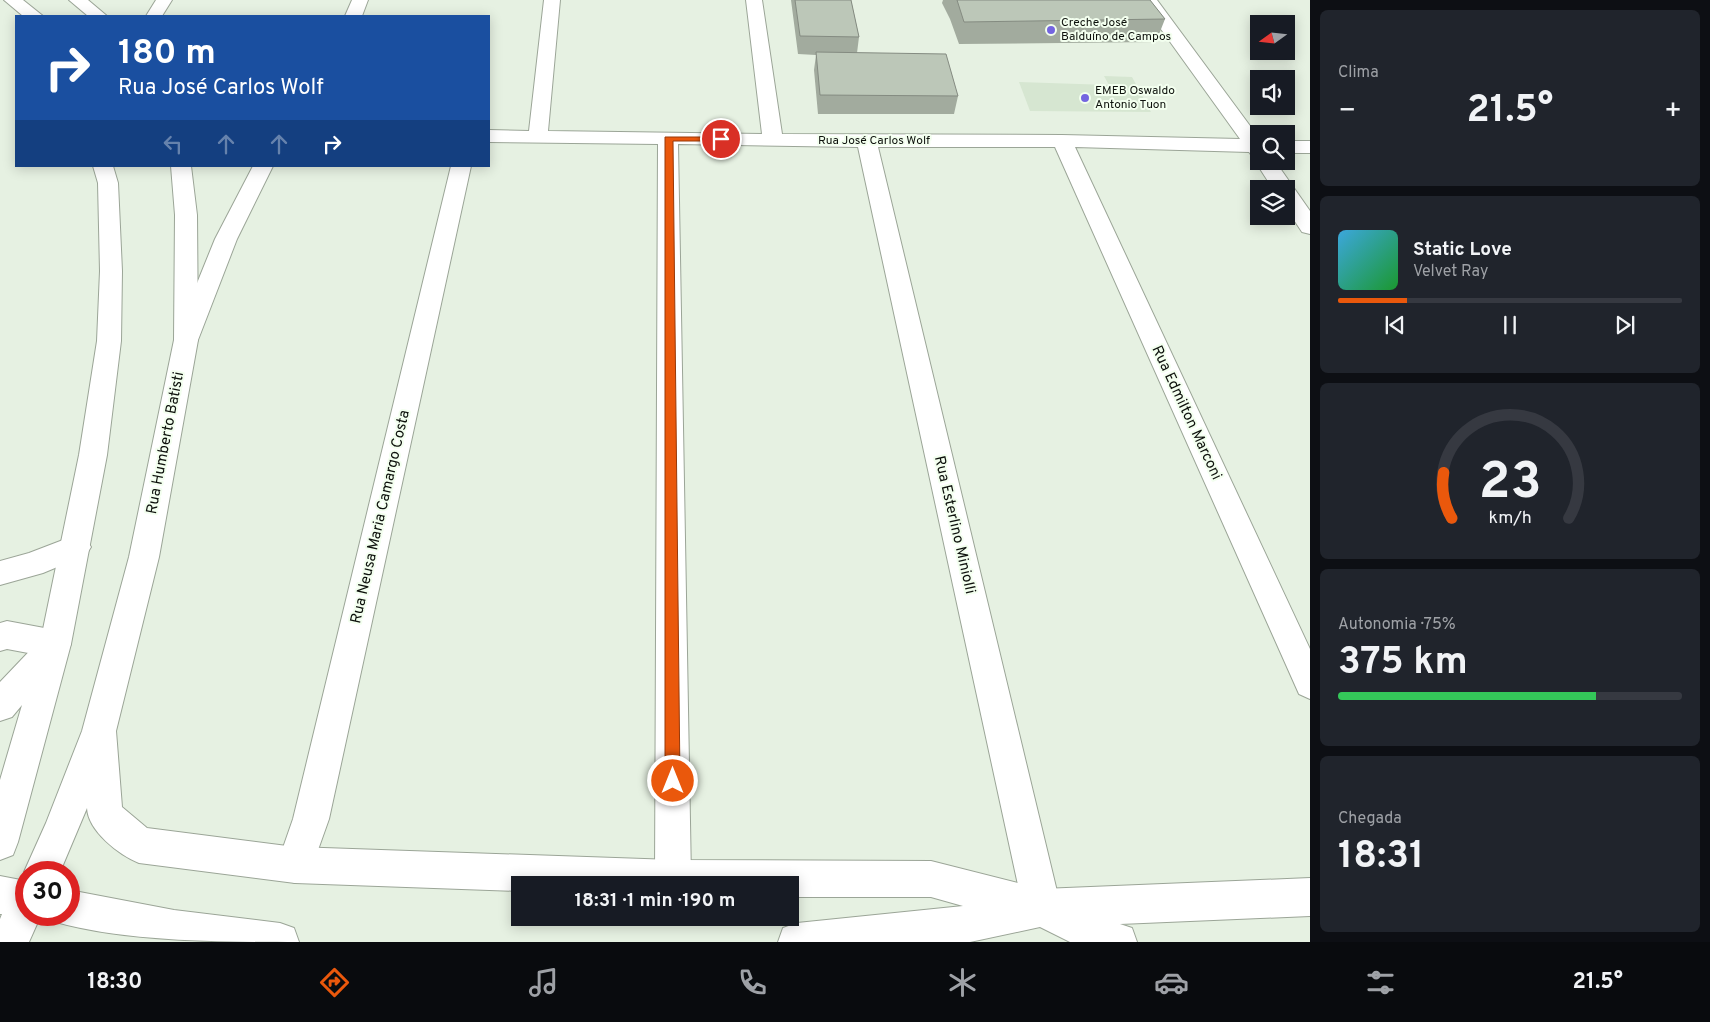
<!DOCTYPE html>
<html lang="pt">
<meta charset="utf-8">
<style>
:root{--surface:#171b24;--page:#20242c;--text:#f1f3f6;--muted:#9ea1a6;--line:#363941;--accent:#ea580c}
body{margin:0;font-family:Overpass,sans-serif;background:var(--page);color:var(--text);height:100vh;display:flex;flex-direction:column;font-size:19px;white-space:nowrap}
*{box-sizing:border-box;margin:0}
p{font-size:16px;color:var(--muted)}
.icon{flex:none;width:28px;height:28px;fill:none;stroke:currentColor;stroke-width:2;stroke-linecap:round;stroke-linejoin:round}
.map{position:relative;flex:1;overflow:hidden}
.sheet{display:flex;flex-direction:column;gap:10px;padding:10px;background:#0d0f14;width:400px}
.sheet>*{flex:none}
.top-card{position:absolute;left:15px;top:15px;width:475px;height:152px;border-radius:0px;box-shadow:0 2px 12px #0003;background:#1a4fa0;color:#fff;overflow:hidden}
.needle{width:32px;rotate:255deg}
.controls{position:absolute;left:1250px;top:15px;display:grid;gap:10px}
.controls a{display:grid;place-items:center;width:45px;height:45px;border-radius:0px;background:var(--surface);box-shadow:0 2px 12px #0003;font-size:25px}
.speed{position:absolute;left:15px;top:861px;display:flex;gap:10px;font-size:25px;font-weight:700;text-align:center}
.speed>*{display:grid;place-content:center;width:65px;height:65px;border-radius:50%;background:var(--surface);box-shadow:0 2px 12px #0003;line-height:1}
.speed .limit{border:8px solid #d22;background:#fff;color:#111}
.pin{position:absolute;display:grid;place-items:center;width:42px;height:42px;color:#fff;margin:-21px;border:2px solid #fff;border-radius:50%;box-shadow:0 1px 5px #0007}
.me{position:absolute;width:55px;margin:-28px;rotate:0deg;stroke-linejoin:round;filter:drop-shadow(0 0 4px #0008)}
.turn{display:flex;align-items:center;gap:18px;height:105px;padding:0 20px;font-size:22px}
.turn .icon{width:65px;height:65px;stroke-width:2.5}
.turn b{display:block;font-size:35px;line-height:42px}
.lanes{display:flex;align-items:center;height:48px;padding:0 20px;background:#0003;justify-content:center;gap:25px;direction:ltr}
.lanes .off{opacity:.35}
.big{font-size:38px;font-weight:700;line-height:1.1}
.sheet .card{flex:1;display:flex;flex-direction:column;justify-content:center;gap:8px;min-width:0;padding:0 18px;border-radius:8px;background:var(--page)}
.sheet .dial{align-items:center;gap:0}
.dial svg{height:130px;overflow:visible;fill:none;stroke:var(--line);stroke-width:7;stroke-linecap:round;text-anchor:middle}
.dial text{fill:var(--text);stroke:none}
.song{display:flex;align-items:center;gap:15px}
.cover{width:60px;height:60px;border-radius:8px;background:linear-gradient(135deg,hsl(200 70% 55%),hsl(130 70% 35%))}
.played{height:5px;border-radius:2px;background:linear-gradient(90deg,var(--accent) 20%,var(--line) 20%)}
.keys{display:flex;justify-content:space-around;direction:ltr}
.heat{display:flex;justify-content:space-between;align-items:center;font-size:28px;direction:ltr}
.charge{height:8px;border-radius:4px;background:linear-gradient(90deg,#34c759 75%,var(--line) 0)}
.trip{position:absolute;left:511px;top:876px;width:288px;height:50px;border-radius:0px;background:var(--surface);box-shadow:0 2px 12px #0003;font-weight:700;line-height:50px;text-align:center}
.tabs{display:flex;height:80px;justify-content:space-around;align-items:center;background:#090b0e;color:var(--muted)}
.tabs .icon{width:35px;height:35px}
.tabs .active{color:var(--accent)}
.tabs b{font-size:22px;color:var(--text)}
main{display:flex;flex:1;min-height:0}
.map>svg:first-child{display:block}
</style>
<main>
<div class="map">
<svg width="1310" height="942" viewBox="0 0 1310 942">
<rect width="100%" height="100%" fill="#e6f1e2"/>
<polygon fill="#d6e6d1" points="1104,76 1132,77 1151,112 1030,111 1019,82 1109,85"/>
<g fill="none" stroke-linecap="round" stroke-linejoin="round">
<defs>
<g id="minor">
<polygon points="156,0 172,0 162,16 146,16"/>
<polygon points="352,0 368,0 362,16 345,16"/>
<polygon points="544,0 560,0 548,131 762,134 746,0 762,0 782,134 1062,135 1240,139 1140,0 1157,0 1259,138 1259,161 1275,161 1310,211 1310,234 1302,232 1286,208 1286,189 1273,189 1255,161 1257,158 1252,156 1249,152 1075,147 1310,649 1310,699 1299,694 1055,147 878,147 1061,908 1055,921 1042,927 1029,921 1023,908 858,147 678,144 691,878 689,885 657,885 655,878 658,144 489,142 489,130 529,131"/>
<rect x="1286" y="141" width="24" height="12"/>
<polygon points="253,166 273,166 237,239 198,340 195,346 186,348 177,346 174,340 215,239"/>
<polygon points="451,166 471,166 329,819 308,878 295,883 282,878 277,865 293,819"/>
<polygon points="76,535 86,539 91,547 86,555 43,573 0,585 0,561 29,553"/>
<polygon points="7,621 55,630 66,634 71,644 66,654 55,658 7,649 0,651 0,623"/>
</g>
<g id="major">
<polygon points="4,0 23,0 43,16 23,16"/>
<polygon points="69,0 88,0 107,16 88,16"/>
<polygon points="93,166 113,166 118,183 122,271 121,341 107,455 71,644 18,842 13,855 0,860 0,780 22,705 12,717 0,721 0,682 41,639 79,455 97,341 100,271 98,183"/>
<path d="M171,166H191L197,215L198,340L159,557L116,731L122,807L147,828L295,847L673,860L931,861L1042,889L1310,878V916L1120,924L1132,928L1137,942H1070L1040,927L970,942H778L783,928L797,923L963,906L931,897H790V885H520V891L295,883L139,863C119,855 88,831 87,808L60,872H26V878L24,872L46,823L82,731L129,557L174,340L175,215Z"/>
<polygon points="0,876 26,881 26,915 41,915 29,942 0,942 0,919 2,914 0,914"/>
<path d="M69,890L174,910L280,923L294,928L299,942C224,942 126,942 56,922L53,915H69Z"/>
</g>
</defs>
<use href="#minor" stroke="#9ba597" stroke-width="2"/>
<use href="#major" stroke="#9ba597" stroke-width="2"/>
<use href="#minor" fill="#fff" fill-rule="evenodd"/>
<use href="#major" fill="#fff" fill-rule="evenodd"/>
</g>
<g fill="#a2ab9e">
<polygon points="791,0 851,0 859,37 857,53 958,96 954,114 818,114 814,70 816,55 798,54"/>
<polygon points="943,0 1150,0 1165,19 1156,42 959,44 950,19 942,3"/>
</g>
<g fill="#bcc7b8" stroke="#848b81">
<polygon points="795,0 851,0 859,37 800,36"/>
<polygon points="957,0 1150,0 1165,19 964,22"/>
<polygon points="816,52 946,54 958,96 820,95"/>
</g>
<polygon fill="#ea580c" stroke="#983908" points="665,137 721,137 725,139 721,141 673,141 680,781 678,786 673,788 668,786 665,781"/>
<g fill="#7465e0" stroke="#f3ffef" stroke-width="2">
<circle cx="1051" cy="30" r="5"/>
<circle cx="1085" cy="98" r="5"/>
</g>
<g text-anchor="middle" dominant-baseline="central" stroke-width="4" stroke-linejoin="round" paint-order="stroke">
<g font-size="12" fill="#0d110c" stroke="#f3ffef" text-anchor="start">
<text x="1061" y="23">Creche José<tspan x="1061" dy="14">Balduíno de Campos</tspan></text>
<text x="1095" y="91">EMEB Oswaldo<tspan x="1095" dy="14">Antonio Tuon</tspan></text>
</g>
<g font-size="12" fill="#0d110c" stroke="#f3ffef">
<text x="874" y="141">Rua José Carlos Wolf</text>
</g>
<g font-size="15" fill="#0d110c" stroke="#f3ffef">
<text transform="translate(1186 413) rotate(65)">Rua Edmilton Marconi</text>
<text transform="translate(166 443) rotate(-79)">Rua Humberto Batisti</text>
<text transform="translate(381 517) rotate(-77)">Rua Neusa Maria Camargo Costa</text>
<text transform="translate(954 525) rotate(77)">Rua Esterlino Miniolli</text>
</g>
</g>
</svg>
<div class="controls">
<a><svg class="needle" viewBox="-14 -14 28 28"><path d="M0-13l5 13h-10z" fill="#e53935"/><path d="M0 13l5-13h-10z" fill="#9ea1a6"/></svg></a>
<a><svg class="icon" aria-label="sound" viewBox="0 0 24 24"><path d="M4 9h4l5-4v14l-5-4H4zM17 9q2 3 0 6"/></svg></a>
<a><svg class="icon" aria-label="search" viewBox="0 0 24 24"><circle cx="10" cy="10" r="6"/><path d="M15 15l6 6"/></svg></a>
<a><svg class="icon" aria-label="layers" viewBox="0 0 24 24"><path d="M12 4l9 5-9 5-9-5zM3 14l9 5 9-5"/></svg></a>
</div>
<div class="speed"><div class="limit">30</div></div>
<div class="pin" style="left:721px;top:139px;background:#d93025"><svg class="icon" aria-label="arrive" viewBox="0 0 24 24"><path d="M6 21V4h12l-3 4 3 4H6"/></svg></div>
<svg class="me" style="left:673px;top:781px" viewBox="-20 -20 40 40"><circle r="17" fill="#ea580c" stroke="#fff" stroke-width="3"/><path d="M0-11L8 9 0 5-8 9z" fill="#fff"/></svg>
<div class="trip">18:31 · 1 min · 190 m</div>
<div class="top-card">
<div class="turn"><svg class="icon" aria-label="right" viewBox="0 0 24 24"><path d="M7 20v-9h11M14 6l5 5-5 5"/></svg><div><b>180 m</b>Rua José Carlos Wolf</div></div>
<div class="lanes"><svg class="icon off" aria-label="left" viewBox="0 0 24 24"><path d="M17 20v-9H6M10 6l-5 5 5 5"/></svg><svg class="icon off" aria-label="ahead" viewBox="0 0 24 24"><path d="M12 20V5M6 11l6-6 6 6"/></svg><svg class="icon off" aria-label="ahead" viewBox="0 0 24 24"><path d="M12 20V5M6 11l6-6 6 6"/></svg><svg class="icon" aria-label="right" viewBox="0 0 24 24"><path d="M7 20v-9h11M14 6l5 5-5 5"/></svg></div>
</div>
</div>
<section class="sheet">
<div class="card"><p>Clima</p>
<div class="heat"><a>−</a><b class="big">21.5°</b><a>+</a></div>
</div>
<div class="card">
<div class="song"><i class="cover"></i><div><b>Static Love</b><p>Velvet Ray</p></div></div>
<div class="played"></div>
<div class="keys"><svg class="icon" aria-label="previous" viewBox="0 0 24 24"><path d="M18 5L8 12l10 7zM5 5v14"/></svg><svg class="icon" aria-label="pause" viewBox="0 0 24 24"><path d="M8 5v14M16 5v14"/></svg><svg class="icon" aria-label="next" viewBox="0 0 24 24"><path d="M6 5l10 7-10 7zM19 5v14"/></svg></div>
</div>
<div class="card dial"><svg viewBox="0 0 100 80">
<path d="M14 69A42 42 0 1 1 86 69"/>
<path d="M14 69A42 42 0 0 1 9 41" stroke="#ea580c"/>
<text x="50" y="56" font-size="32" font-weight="700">23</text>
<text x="50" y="72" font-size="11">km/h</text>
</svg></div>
<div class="card"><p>Autonomia · 75%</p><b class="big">375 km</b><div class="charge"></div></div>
<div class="card"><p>Chegada</p><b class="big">18:31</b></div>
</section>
</main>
<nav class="tabs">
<b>18:30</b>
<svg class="icon active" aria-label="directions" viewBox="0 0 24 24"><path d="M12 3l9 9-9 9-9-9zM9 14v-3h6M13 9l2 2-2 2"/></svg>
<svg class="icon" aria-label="music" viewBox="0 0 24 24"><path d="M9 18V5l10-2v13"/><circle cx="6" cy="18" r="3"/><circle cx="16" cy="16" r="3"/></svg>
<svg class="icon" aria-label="phone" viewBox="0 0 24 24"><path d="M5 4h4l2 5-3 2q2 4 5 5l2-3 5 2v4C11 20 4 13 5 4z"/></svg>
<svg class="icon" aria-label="climate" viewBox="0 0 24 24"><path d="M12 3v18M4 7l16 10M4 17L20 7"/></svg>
<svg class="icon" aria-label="car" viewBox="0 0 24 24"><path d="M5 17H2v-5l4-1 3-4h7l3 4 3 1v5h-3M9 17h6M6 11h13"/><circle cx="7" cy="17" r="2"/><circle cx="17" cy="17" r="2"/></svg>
<svg class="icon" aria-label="filters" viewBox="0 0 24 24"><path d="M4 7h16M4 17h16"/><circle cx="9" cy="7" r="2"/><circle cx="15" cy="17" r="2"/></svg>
<b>21.5°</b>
</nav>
